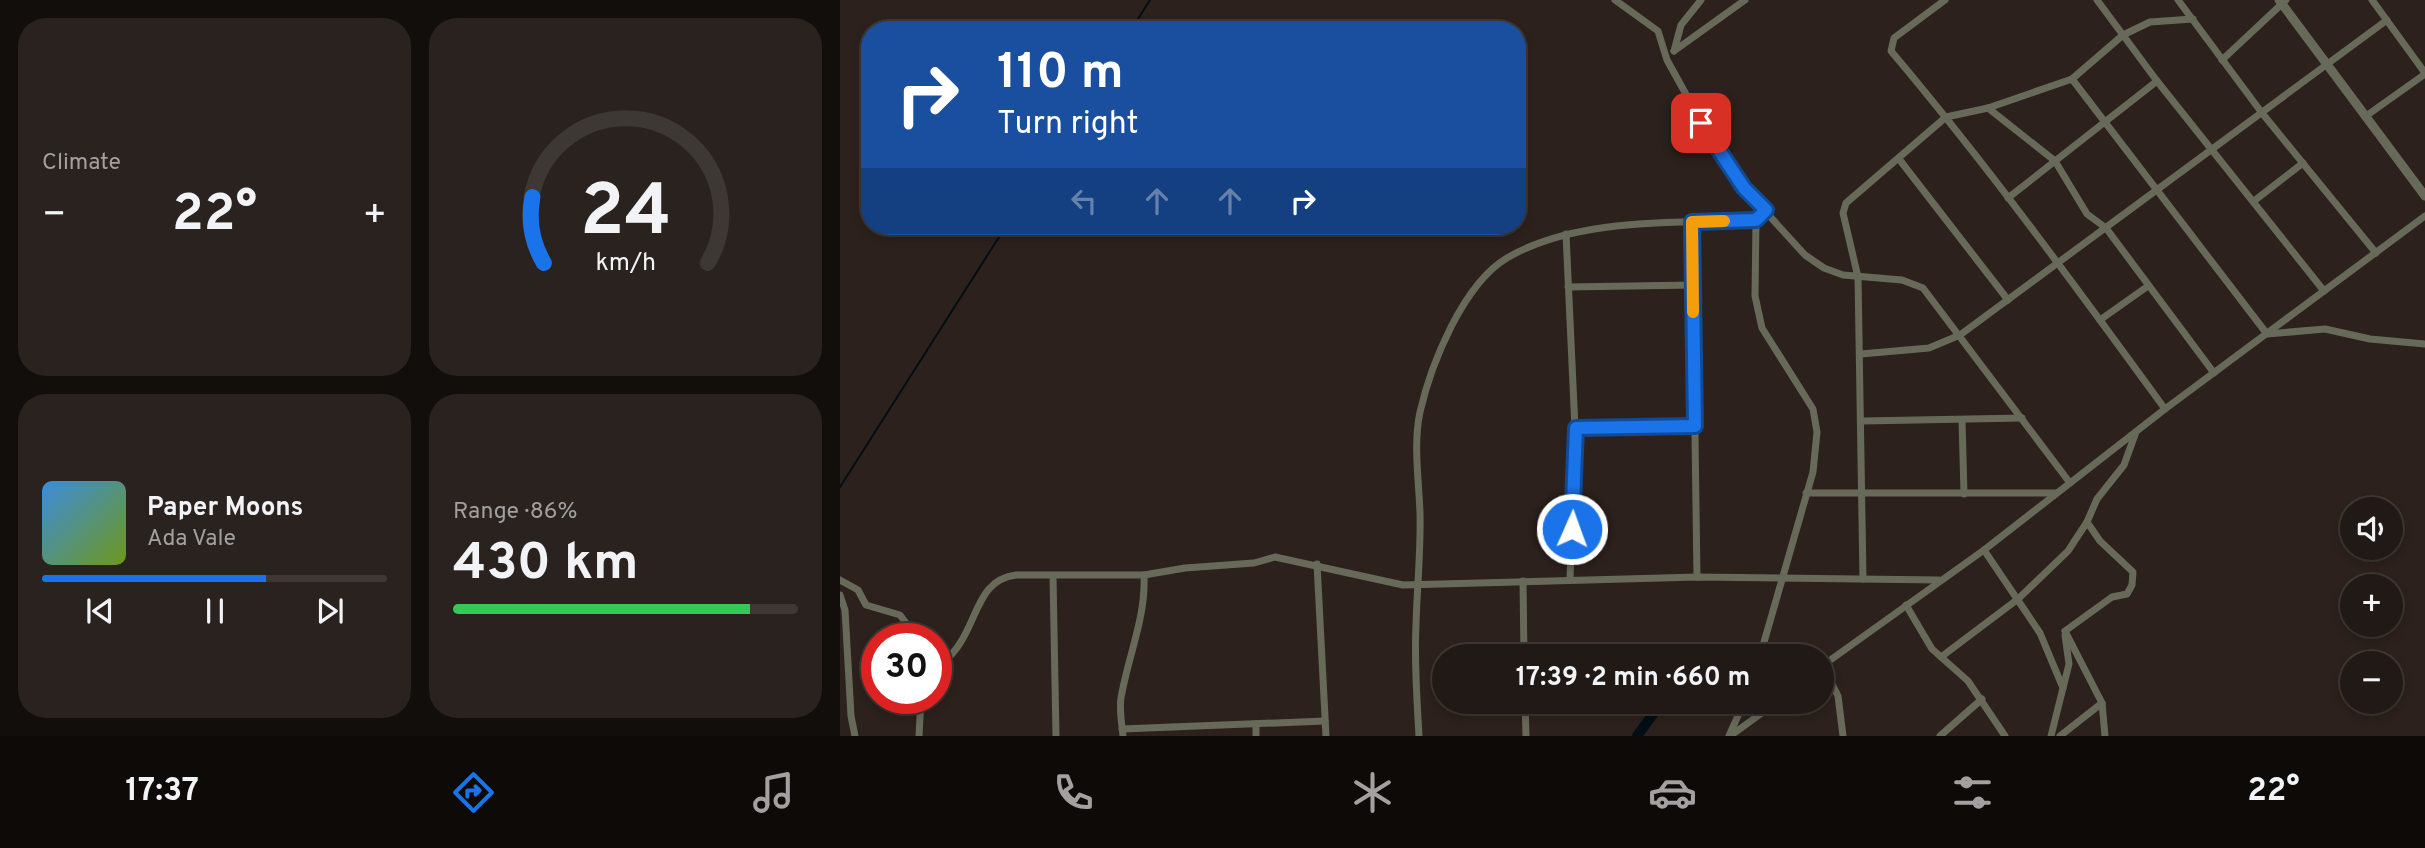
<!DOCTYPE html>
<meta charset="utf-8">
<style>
:root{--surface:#211915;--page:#29221e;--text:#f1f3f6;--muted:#a2a0a0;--line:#3e3834;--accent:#1a73e8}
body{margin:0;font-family:Overpass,sans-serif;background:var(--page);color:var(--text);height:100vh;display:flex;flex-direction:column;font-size:26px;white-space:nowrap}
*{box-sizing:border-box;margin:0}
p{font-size:23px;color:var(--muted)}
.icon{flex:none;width:38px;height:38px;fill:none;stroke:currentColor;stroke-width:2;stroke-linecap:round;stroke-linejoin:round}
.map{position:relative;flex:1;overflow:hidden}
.details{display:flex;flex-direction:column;gap:18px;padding:18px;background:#120e0c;width:840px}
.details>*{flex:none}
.top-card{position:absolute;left:21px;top:21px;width:665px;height:214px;border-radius:28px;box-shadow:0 4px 10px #0003,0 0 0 2px var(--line);background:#1a4fa0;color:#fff;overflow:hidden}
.controls{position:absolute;left:1500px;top:497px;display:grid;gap:14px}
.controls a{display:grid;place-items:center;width:63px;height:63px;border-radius:50%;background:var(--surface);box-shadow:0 4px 10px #0003,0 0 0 2px var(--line);font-size:35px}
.speed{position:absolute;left:21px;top:623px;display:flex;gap:14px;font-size:35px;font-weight:700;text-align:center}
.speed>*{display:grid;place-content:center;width:91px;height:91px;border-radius:50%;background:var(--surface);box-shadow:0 4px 10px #0003,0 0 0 2px var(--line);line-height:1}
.speed .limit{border:10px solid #d22;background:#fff;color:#111}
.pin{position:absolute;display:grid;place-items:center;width:60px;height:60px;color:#fff;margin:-30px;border-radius:14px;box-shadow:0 4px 10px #0006}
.me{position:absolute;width:77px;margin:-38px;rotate:2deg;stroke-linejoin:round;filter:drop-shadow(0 0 5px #0008)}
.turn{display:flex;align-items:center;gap:24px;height:147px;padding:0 21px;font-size:32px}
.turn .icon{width:91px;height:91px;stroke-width:2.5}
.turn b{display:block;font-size:49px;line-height:60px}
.lanes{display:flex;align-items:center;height:66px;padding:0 21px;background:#0003;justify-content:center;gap:35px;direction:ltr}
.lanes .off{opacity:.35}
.big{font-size:52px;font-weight:700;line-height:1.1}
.details .widget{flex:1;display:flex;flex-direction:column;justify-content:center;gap:10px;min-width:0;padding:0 24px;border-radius:28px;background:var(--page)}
.details .dial{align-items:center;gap:0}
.dial svg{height:182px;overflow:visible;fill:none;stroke:var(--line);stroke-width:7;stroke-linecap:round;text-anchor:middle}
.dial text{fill:var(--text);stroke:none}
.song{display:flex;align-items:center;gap:21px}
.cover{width:84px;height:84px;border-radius:10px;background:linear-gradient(135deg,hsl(210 70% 55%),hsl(80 70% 35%))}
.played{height:7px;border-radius:4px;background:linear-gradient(90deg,var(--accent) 65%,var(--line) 65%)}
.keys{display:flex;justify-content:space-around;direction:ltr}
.heat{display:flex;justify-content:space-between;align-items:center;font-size:38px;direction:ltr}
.charge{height:10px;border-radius:5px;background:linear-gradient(90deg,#34c759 86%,var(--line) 0)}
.details .tiles{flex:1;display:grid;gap:18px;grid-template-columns:repeat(2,1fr)}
.trip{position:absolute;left:592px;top:644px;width:402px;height:70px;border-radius:35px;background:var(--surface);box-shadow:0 4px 10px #0003,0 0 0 2px var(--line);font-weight:700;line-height:70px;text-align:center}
.tab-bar{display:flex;height:112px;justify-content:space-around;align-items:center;background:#0d0a08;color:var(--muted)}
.tab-bar .icon{width:49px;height:49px}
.tab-bar .current{color:var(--accent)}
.tab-bar b{font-size:32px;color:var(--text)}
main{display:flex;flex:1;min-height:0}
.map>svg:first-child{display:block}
</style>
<main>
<section class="details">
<div class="tiles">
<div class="widget"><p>Climate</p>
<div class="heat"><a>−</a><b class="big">22°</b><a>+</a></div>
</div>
<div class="widget dial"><svg viewBox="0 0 100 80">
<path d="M14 69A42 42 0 1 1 86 69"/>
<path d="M14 69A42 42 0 0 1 9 40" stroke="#1a73e8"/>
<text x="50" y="56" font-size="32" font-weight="700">24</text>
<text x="50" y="72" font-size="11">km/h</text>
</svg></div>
<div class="widget">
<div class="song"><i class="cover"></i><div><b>Paper Moons</b><p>Ada Vale</p></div></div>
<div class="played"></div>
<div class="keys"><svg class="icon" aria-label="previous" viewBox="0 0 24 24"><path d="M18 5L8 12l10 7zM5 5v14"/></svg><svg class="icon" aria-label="pause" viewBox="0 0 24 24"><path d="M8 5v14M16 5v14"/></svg><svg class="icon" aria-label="next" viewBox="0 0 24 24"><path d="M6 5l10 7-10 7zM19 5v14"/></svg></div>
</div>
<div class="widget"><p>Range · 86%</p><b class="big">430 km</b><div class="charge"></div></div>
</div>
</section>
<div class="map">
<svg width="1585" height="736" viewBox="0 0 1585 736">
<rect width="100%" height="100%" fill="#2c211c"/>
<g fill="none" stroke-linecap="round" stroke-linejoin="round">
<g stroke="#000f14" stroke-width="2">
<polyline points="291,30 310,0"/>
<polyline points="0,487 166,226"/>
</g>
<g stroke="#000f14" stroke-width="10">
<polyline points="851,656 856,648"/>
<polyline points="797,736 822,702"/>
</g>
<g stroke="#676a59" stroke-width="7">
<polyline points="775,0 818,31 827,60 873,143 904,188 965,255 984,268 1003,275 1062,280 1083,288 1230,483"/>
<path d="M1105,0L1054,38L1051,51C1148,166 1236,287 1325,409"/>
<polyline points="1257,0 1317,81 1484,291"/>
<polyline points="1338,0 1422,113 1536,253"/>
<polyline points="1532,0 1585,73"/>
<polyline points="834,51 905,0"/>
<polyline points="834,51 841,25 861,0"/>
<polyline points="1382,60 1446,0"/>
<polyline points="1232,79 1427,334 1485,329 1530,339 1585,344"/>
<polyline points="1148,108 1215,161 1247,214 1266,228 1374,373"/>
<polyline points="1526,116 1585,74"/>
<polyline points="1059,159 1168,300"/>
<polyline points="1168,198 1317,81"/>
<polyline points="1414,201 1463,163"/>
<polyline points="916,220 915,296 922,328 973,409 977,432 973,472 920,656"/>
<polyline points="852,222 857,577"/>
<polyline points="726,234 735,428 730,579"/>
<polyline points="728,287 853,285"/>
<polyline points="1260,320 1308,286"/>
<polyline points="1021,354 1089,348 1120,335 1547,20"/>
<polyline points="1122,420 1124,494"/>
<polyline points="1023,421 1182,418"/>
<polyline points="735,428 855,426"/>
<polyline points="966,493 1215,493"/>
<polyline points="1144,550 1200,633 1223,688 1211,736"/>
<polyline points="477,564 486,736"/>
<polyline points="213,576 216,736"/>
<polyline points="1023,579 1018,277 1003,213 1006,203 1106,117 1148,108 1232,79 1283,35 1310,22 1353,19"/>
<polyline points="0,580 18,590 26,605 60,615 78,639"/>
<polyline points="683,581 684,656"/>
<polyline points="0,595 5,610 11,716 15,736"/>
<polyline points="1066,605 1092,649 1128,681 1165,736"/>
<polyline points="1225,631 1272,597 1287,594 1292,585 1293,572 1260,541 1247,522"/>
<polyline points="1225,631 1262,703 1265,736"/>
<polyline points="1101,657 1178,599 1228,551 1247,522 1257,499 1284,465 1296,432"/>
<polyline points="982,666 1144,550 1325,409 1585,216"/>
<polyline points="983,666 998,696 1003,736"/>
<path d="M96,670C106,661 116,651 122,640C138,614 141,579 176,575H304L345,568L414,563L435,557L563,585L857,577L1099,580"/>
<polyline points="1223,688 1229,664 1225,635"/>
<polyline points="685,702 686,736"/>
<polyline points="416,724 416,736"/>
<polyline points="282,729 485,721"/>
<polyline points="79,736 81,698"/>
<path d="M283,736C282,724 279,710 281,698C288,656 306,618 304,575"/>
<path d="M579,736C577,699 574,662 576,625C577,587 581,550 580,513C579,481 573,445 580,412C591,364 623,284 667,258C736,217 838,223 916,220L926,210"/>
<polyline points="889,736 904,702"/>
<polyline points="890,736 937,702"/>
<polyline points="1100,736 1142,699"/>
<polyline points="1220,736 1262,703"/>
</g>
<polyline stroke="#676a59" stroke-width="9" points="1439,0 1585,196"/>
</g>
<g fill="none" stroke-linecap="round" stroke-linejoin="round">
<defs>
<polyline id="route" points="732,529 736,428 855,426 852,222 916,220 926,210 904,188 861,123"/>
</defs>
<use href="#route" stroke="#114b97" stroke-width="18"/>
<use href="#route" stroke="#1a73e8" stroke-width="12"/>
<polyline stroke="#f59e0b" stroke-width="12" points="853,312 852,222 884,221"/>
</g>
</svg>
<div class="controls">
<a><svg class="icon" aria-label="sound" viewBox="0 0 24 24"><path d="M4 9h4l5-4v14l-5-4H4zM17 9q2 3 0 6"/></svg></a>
<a>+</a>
<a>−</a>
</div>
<div class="speed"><div class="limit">30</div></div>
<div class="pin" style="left:861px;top:123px;background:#d93025"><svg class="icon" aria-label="arrive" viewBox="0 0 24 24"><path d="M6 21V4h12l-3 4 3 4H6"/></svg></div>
<svg class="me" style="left:732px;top:529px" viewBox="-20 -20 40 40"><circle r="17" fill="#1a73e8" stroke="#fff" stroke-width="3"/><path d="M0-11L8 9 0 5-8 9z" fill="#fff"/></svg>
<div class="trip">17:39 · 2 min · 660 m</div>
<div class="top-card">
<div class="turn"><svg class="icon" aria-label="right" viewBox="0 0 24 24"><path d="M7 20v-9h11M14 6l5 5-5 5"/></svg><div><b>110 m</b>Turn right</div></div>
<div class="lanes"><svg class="icon off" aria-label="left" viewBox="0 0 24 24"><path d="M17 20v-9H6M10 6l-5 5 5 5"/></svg><svg class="icon off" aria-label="ahead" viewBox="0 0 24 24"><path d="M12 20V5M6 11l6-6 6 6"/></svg><svg class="icon off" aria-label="ahead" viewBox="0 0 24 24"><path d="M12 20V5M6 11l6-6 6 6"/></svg><svg class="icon" aria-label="right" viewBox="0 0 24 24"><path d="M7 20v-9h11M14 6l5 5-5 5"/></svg></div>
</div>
</div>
</main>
<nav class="tab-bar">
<b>17:37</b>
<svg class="icon current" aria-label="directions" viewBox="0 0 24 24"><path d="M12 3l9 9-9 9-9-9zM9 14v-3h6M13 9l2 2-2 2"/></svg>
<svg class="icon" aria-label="music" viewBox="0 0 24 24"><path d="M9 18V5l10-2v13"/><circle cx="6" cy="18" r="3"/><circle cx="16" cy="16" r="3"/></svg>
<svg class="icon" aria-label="phone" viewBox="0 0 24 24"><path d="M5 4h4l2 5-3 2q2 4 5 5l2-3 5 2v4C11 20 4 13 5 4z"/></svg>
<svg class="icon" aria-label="climate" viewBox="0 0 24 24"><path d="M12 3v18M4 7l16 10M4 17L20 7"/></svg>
<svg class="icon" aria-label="car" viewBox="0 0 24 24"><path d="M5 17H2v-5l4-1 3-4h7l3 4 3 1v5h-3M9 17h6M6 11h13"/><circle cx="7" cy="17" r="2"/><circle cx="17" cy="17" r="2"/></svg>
<svg class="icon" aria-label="filters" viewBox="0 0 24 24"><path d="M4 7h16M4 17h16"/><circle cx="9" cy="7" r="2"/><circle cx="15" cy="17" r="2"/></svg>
<b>22°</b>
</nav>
